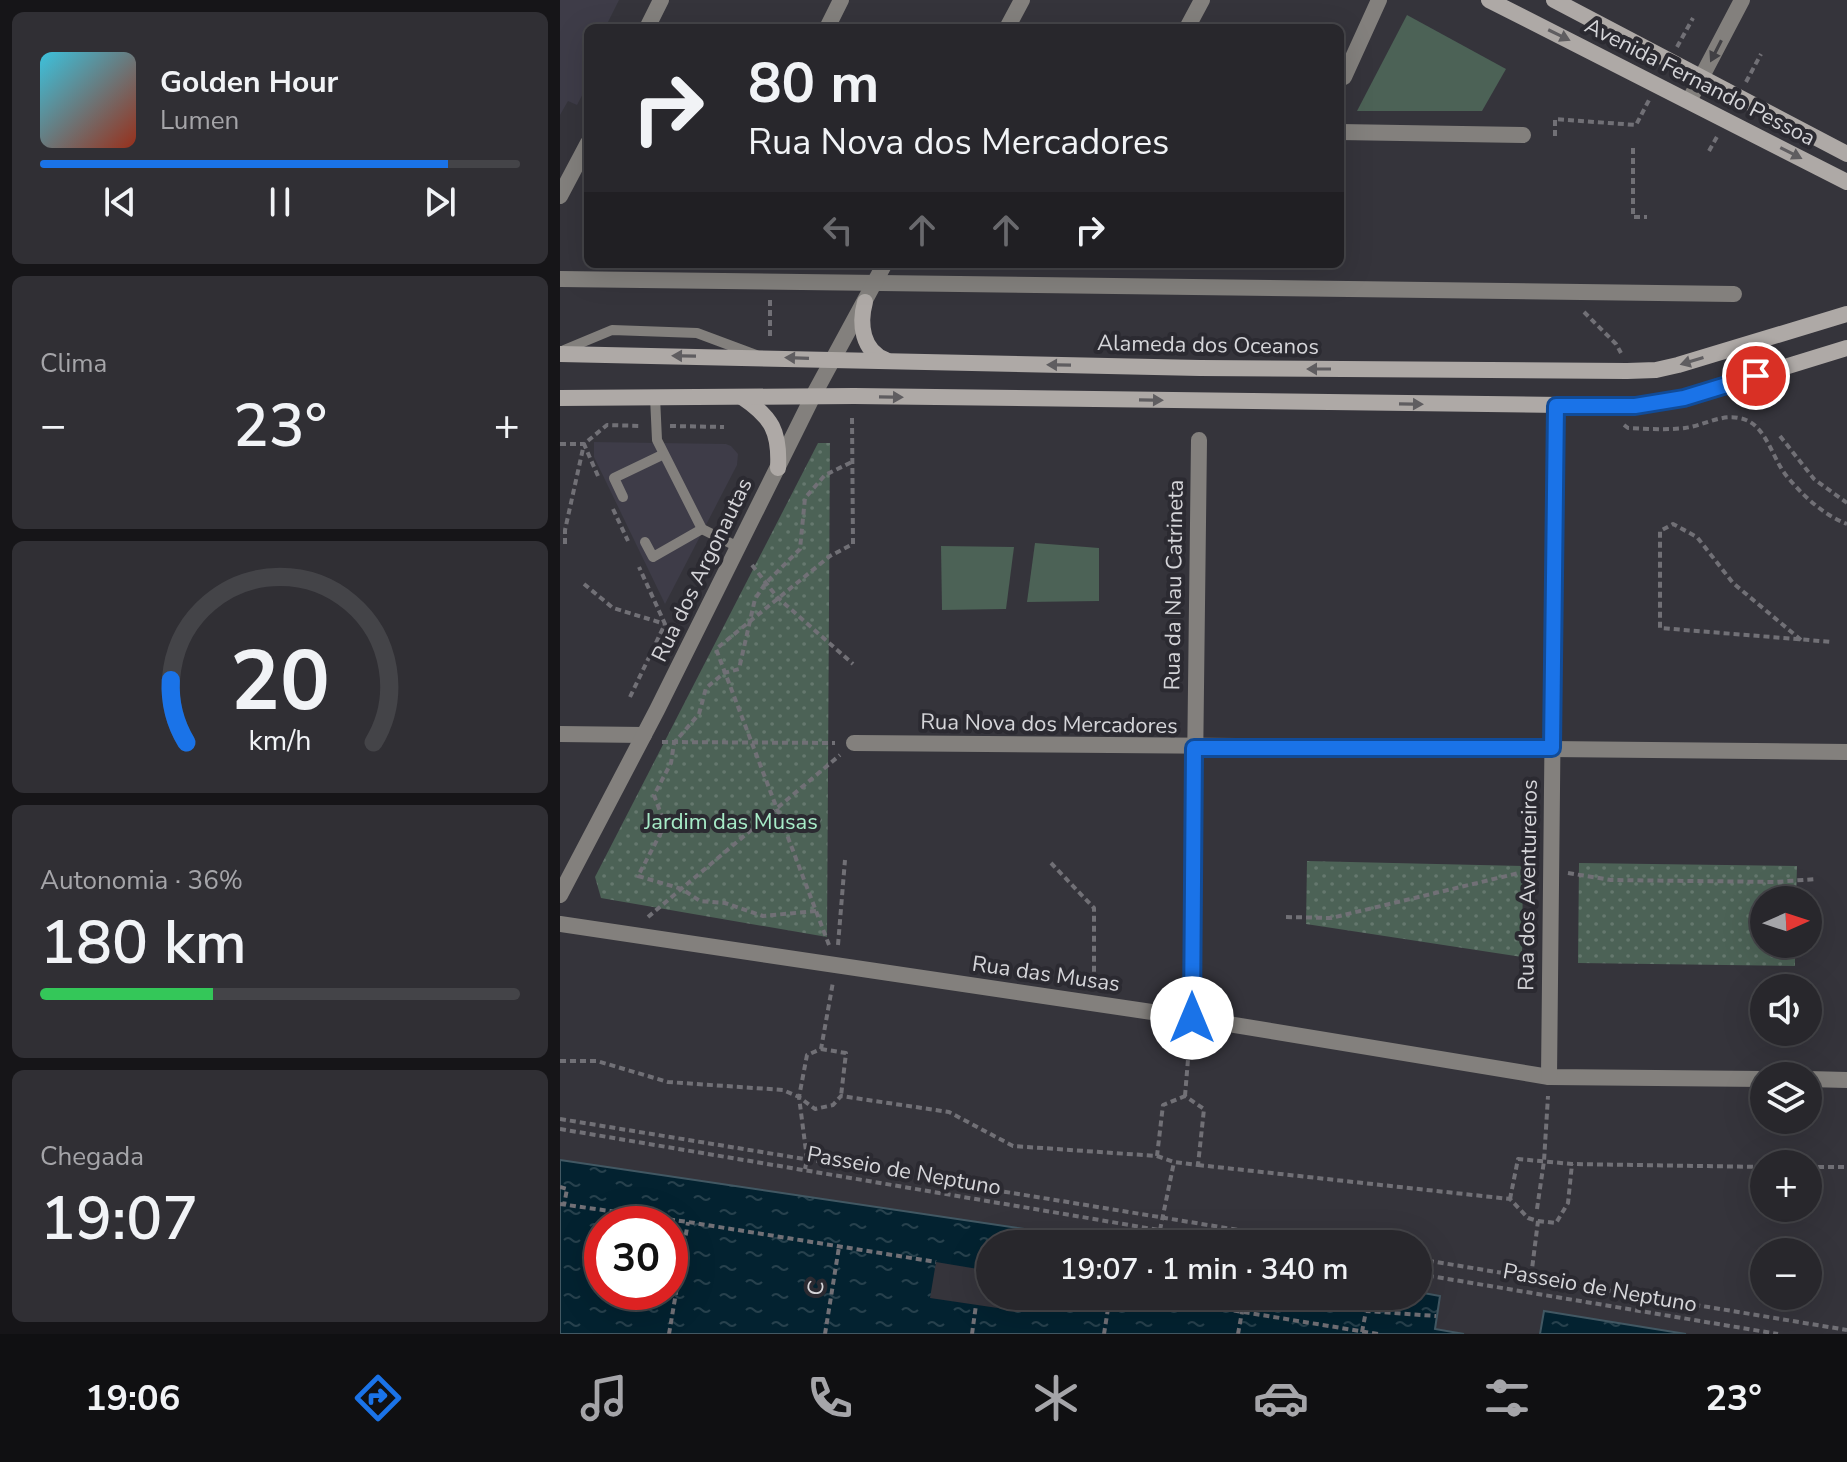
<!DOCTYPE html>
<html lang="pt">
<meta charset="utf-8">
<style>
:root{--surface:#28272c;--page:#302f34;--text:#f1f3f6;--muted:#a5a5a9;--line:#444448;--accent:#1a73e8}
body{margin:0;font-family:"Nunito Sans",sans-serif;background:var(--page);color:var(--text);height:100vh;display:flex;flex-direction:column;font-size:30px;white-space:nowrap}
*{box-sizing:border-box;margin:0}
p{font-size:26px;color:var(--muted)}
.icon{flex:none;width:44px;height:44px;fill:none;stroke:currentColor;stroke-width:2;stroke-linecap:round;stroke-linejoin:round}
.map{position:relative;flex:1;overflow:hidden}
.drawer{display:flex;flex-direction:column;gap:12px;padding:12px;background:#161518;width:560px}
.drawer>*{flex:none}
.banner{position:absolute;left:24px;top:24px;width:760px;height:244px;border-radius:12px;box-shadow:0 8px 32px #0002,0 0 0 2px var(--line);background:#28272c;color:var(--text);overflow:hidden}
.needle{width:52px;rotate:87deg}
.tools{position:absolute;left:1190px;top:886px;display:grid;gap:16px}
.tools a{display:grid;place-items:center;width:72px;height:72px;border-radius:50%;background:var(--surface);box-shadow:0 8px 32px #0002,0 0 0 2px var(--line);font-size:40px}
.speed{position:absolute;left:24px;top:1206px;display:flex;gap:16px;font-size:40px;font-weight:700;text-align:center}
.speed>*{display:grid;place-content:center;width:104px;height:104px;border-radius:50%;background:var(--surface);box-shadow:0 8px 32px #0002,0 0 0 2px var(--line);line-height:1}
.speed .limit{border:12px solid #d22;background:#fff;color:#111}
.pin{position:absolute;display:grid;place-items:center;width:68px;height:68px;color:#fff;margin:-34px;border:4px solid #fff;border-radius:50%;box-shadow:0 2px 8px #0007}
.me{position:absolute;width:88px;margin:-44px;rotate:0deg;stroke-linejoin:round;filter:drop-shadow(0 0 6px #0008)}
.turn{display:flex;align-items:center;gap:28px;height:168px;padding:0 32px;font-size:36px}
.turn .icon{width:104px;height:104px;stroke-width:2.5}
.turn b{display:block;font-size:56px;line-height:68px}
.lanes{display:flex;align-items:center;height:76px;padding:0 32px;background:#0003;justify-content:center;gap:40px;direction:ltr}
.lanes .off{opacity:.35}
.big{font-size:60px;font-weight:600;line-height:1.1}
.drawer .tile{flex:1;display:flex;flex-direction:column;justify-content:center;gap:12px;min-width:0;padding:0 28px;border-radius:12px;background:var(--page)}
.drawer .dial{align-items:center;gap:0}
.dial svg{height:208px;overflow:visible;fill:none;stroke:var(--line);stroke-width:7;stroke-linecap:round;text-anchor:middle}
.dial text{fill:var(--text);stroke:none}
.song{display:flex;align-items:center;gap:24px}
.cover{width:96px;height:96px;border-radius:12px;background:linear-gradient(135deg,hsl(190 70% 55%),hsl(10 70% 35%))}
.played{height:8px;border-radius:4px;background:linear-gradient(90deg,var(--accent) 85%,var(--line) 85%)}
.keys{display:flex;justify-content:space-around;direction:ltr}
.heat{display:flex;justify-content:space-between;align-items:center;font-size:44px;direction:ltr}
.charge{height:12px;border-radius:6px;background:linear-gradient(90deg,#34c759 36%,var(--line) 0)}
.trip{position:absolute;left:416px;top:1230px;width:456px;height:80px;border-radius:40px;background:var(--surface);box-shadow:0 8px 32px #0002,0 0 0 2px var(--line);font-weight:600;line-height:80px;text-align:center}
.tabs{display:flex;height:128px;justify-content:space-around;align-items:center;background:#101012;color:var(--muted)}
.tabs .icon{width:56px;height:56px}
.tabs .active{color:var(--accent)}
.tabs b{font-size:36px;color:var(--text)}
main{display:flex;flex:1;min-height:0}
.map>svg:first-child{display:block}
</style>
<main>
<section class="drawer">
<div class="tile">
<div class="song"><i class="cover"></i><div><b>Golden Hour</b><p>Lumen</p></div></div>
<div class="played"></div>
<div class="keys"><svg class="icon" aria-label="previous" viewBox="0 0 24 24"><path d="M18 5L8 12l10 7zM5 5v14"/></svg><svg class="icon" aria-label="pause" viewBox="0 0 24 24"><path d="M8 5v14M16 5v14"/></svg><svg class="icon" aria-label="next" viewBox="0 0 24 24"><path d="M6 5l10 7-10 7zM19 5v14"/></svg></div>
</div>
<div class="tile"><p>Clima</p>
<div class="heat"><a>−</a><b class="big">23°</b><a>+</a></div>
</div>
<div class="tile dial"><svg viewBox="0 0 100 80">
<path d="M14 69A42 42 0 1 1 86 69"/>
<path d="M14 69A42 42 0 0 1 8 45" stroke="#1a73e8"/>
<text x="50" y="56" font-size="32" font-weight="700">20</text>
<text x="50" y="72" font-size="11">km/h</text>
</svg></div>
<div class="tile"><p>Autonomia · 36%</p><b class="big">180 km</b><div class="charge"></div></div>
<div class="tile"><p>Chegada</p><b class="big">19:07</b></div>
</section>
<div class="map">
<svg width="1287" height="1334" viewBox="0 0 1287 1334">
<defs>
<pattern id="park-dots" width="8" height="8" patternUnits="userSpaceOnUse" patternTransform="scale(2)"><rect width="8" height="8" fill="#4c6256"/><path d="M2 2h.1M6 6h.1" fill="none" stroke="#65786e" stroke-width="1.8" stroke-linecap="round"/></pattern>
<pattern id="water-ripples" width="26" height="14" patternUnits="userSpaceOnUse" patternTransform="scale(2)"><rect width="26" height="14" fill="#032230"/><path d="M2 4q2-2 4 0t4 0M15 11q2-2 4 0t4 0" fill="none" stroke="#27414d"/></pattern>
</defs>
<rect width="100%" height="100%" fill="#35343b"/>
<g fill="#3e3c48">
<polygon points="0,0 59,0 45,28 28,28 28,84 17,105 8,101 0,115"/>
<polygon points="34,442 166,444 171,446 178,454 177,465 105,604 34,457"/>
</g>
<g fill="#4c6256">
<polygon points="847,15 946,69 922,111 797,111"/>
<polygon points="475,543 539,548 539,601 467,602"/>
<polygon points="381,546 454,547 446,609 382,610"/>
</g>
<g fill="url(#park-dots)">
<polygon points="258,443 270,443 267,937 41,898 35,877"/>
<polygon points="747,861 963,866 962,957 746,924"/>
<polygon points="1019,863 1237,866 1236,900 1204,900 1204,944 1235,944 1235,966 1018,963"/>
</g>
<g fill="url(#water-ripples)" stroke="#425863" stroke-width="2" fill-rule="evenodd">
<path d="M0,1160L565,1244H430V1296H858V1292L880,1296L875,1329L904,1334H0ZM42,1224H110V1292H42Z"/>
<polygon points="984,1311 1126,1334 980,1334"/>
</g>
<polygon fill="#35343b" points="376,1262 430,1271 430,1296 466,1296 464,1312 370,1298"/>
<g fill="none" stroke-linecap="round" stroke-linejoin="round">
<g stroke="#717076" stroke-width="4" stroke-dasharray="6 4" stroke-linecap="butt">
<polyline points="1117,47 1133,18"/>
<polyline points="1186,82 1201,54"/>
<polyline points="995,136 995,119 1076,125 1089,100"/>
<polyline points="1073,148 1073,217 1087,217"/>
<polyline points="1149,151 1158,135"/>
<polyline points="210,300 210,339"/>
<polyline points="1024,312 1056,344 1061,353"/>
<path d="M1064,425L1068,428C1087,429 1106,430 1125,428C1142,426 1161,414 1179,418C1205,422 1211,455 1225,474C1242,495 1262,514 1287,524"/>
<polyline points="110,426 164,427"/>
<polyline points="1220,436 1254,479 1287,503"/>
<polyline points="0,444 24,444 5,530 5,545"/>
<polyline points="38,476 24,444 47,425 82,426"/>
<polyline points="53,509 68,541"/>
<polyline points="192,565 217,597 293,664"/>
<polyline points="24,584 53,608 105,624"/>
<polyline points="1241,640 1173,583 1137,537 1113,524 1100,531 1100,628 1273,642"/>
<polyline points="70,697 105,624 79,567"/>
<polyline points="102,742 275,743"/>
<polyline points="491,863 534,908 534,986"/>
<polyline points="1008,873 1051,880 1215,882 1256,879"/>
<polyline points="256,911 203,916 165,903 140,901 122,889 78,876 105,825 94,795 111,763 114,743 139,714 146,688 164,673 179,669 195,599 205,584 240,549 245,498 265,475 292,462"/>
<polyline points="88,917 280,755"/>
<polyline points="726,917 771,918 963,872 975,872"/>
<polyline points="269,945 156,649 270,556 293,544 292,417"/>
<polyline points="278,945 285,860"/>
<polyline points="261,1049 286,1053 281,1096"/>
<polyline points="0,1061 37,1061 108,1082 223,1090 239,1097 255,1109 273,1105 281,1096 389,1112 453,1146 597,1156 603,1105 625,1096"/>
<polyline points="625,1096 630,1035"/>
<polyline points="0,1119 764,1244"/>
<polyline points="0,1129 682,1244"/>
<polyline points="597,1156 614,1162 638,1165 644,1109 625,1096"/>
<polyline points="638,1165 950,1199 968,1218 978,1221 971,1277"/>
<polyline points="1248,1167 1287,1167"/>
<polyline points="245,1169 247,1159 239,1097 247,1055 261,1049 273,982"/>
<polyline points="0,1187 7,1189 4,1205"/>
<polyline points="950,1199 958,1159 1012,1164 1204,1167"/>
<polyline points="0,1204 128,1222 376,1262"/>
<polyline points="977,1209 984,1161 988,1096"/>
<polyline points="978,1221 996,1223 1008,1203 1012,1164"/>
<polyline points="600,1230 614,1162"/>
<polyline points="858,1259 1287,1330"/>
<polyline points="858,1274 1218,1334"/>
<polyline points="585,1296 818,1334"/>
<polyline points="802,1332 806,1311 876,1316"/>
<polyline points="109,1334 128,1222"/>
<polyline points="265,1334 279,1247"/>
<polyline points="412,1334 416,1305"/>
<polyline points="544,1334 550,1296"/>
<polyline points="678,1334 682,1312"/>
</g>
<g stroke="#83807d" stroke-width="10">
<polyline points="4,350 52,330 137,333 196,355"/>
<polyline points="95,397 97,440 142,529 178,547"/>
<polyline points="63,497 54,478 102,455"/>
<polyline points="85,542 93,557 142,529"/>
</g>
<g stroke="#83807d" stroke-width="16">
<polyline points="87,28 101,0"/>
<polyline points="267,28 281,0"/>
<polyline points="447,28 462,0"/>
<polyline points="627,28 642,0"/>
<polyline points="784,77 819,0"/>
<polyline points="1129,101 1182,0"/>
<polyline points="780,132 963,135"/>
<polyline points="0,196 28,143"/>
<polyline points="0,279 1174,294"/>
<polyline points="0,734 84,735"/>
<path d="M294,743C625,747 956,746 1287,752"/>
<polyline points="0,895 97,710 253,396 324,265"/>
<polyline points="0,924 632,1018 989,1077 1204,1079"/>
<polyline points="632,1018 639,440"/>
<polyline points="989,1077 996,406"/>
<polyline points="1248,1079 1287,1080"/>
</g>
<g stroke="#aea9a6" stroke-width="16">
<polyline points="929,0 1287,182"/>
<polyline points="994,0 1287,154"/>
<path d="M305,302C299,324 302,351 326,360"/>
<polyline points="0,354 640,368 1067,371 1096,370 1118,365 1287,314"/>
<path d="M182,397C212,417 220,432 218,468"/>
<polyline points="0,398 294,396 1075,406 1124,398 1287,348"/>
</g>
</g>
<defs><path id="oneway-solid" d="M-6-.8H1V-3.2L6.5 0L1 3.2V.8H-6Z" transform="scale(2)"/></defs>
<g fill="#5f5d60">
<use href="#oneway-solid" transform="translate(999 35) rotate(26)"/>
<use href="#oneway-solid" transform="translate(1231 153) rotate(27)"/>
<use href="#oneway-solid" transform="translate(124 356) rotate(-179)"/>
<use href="#oneway-solid" transform="translate(237 358) rotate(-178)"/>
<use href="#oneway-solid" transform="translate(1132 361) rotate(163)"/>
<use href="#oneway-solid" transform="translate(499 365) rotate(-179)"/>
<use href="#oneway-solid" transform="translate(759 369) rotate(-180)"/>
<use href="#oneway-solid" transform="translate(331 397) rotate(1)"/>
<use href="#oneway-solid" transform="translate(591 400) rotate(1)"/>
<use href="#oneway-solid" transform="translate(851 404) rotate(1)"/>
</g>
<use fill="#414044" href="#oneway-solid" transform="translate(1156 51) rotate(117)"/>
<g fill="none" stroke-linecap="round" stroke-linejoin="round">
<defs>
<polyline id="route" points="632,1018 634,748 992,748 996,406 1075,406 1124,398 1196,376"/>
</defs>
<use href="#route" stroke="#114b97" stroke-width="20"/>
<use href="#route" stroke="#1a73e8" stroke-width="14"/>
</g>
<g text-anchor="middle" dominant-baseline="central" stroke-width="8" stroke-linejoin="round" paint-order="stroke">
<g font-size="22" fill="#d5d5d9" stroke="#2b2a31">
<text transform="translate(1140 82) rotate(27)">Avenida Fernando Pessoa</text>
<text transform="translate(648 345) rotate(1)">Alameda dos Oceanos</text>
<text transform="translate(142 570) rotate(-64)">Rua dos Argonautas</text>
<text transform="translate(614 585) rotate(-89)">Rua da Nau Catrineta</text>
<text transform="translate(489 724) rotate(1)">Rua Nova dos Mercadores</text>
<text transform="translate(968 885) rotate(-89)">Rua dos Aventureiros</text>
<text transform="translate(486 974) rotate(8)">Rua das Musas</text>
<text transform="translate(344 1171) rotate(10)">Passeio de Neptuno</text>
<text transform="translate(256 1288) rotate(-81)">C</text>
<text transform="translate(1040 1288) rotate(10)">Passeio de Neptuno</text>
</g>
<g font-size="22" fill="#a7ecc8" stroke="#2b2a31">
<text x="171" y="822">Jardim das Musas</text>
</g>
</g>
</svg>
<div class="tools">
<a><svg class="needle" viewBox="-14 -14 28 28"><path d="M0-13l5 13h-10z" fill="#e53935"/><path d="M0 13l5-13h-10z" fill="#a5a5a9"/></svg></a>
<a><svg class="icon" aria-label="sound" viewBox="0 0 24 24"><path d="M4 9h4l5-4v14l-5-4H4zM17 9q2 3 0 6"/></svg></a>
<a><svg class="icon" aria-label="layers" viewBox="0 0 24 24"><path d="M12 4l9 5-9 5-9-5zM3 14l9 5 9-5"/></svg></a>
<a>+</a>
<a>−</a>
</div>
<div class="speed"><div class="limit">30</div></div>
<div class="pin" style="left:1196px;top:376px;background:#d93025"><svg class="icon" aria-label="arrive" viewBox="0 0 24 24"><path d="M6 21V4h12l-3 4 3 4H6"/></svg></div>
<svg class="me" style="left:632px;top:1018px" viewBox="-20 -20 40 40"><circle r="19" fill="#fff"/><path d="M0-13L10 11 0 6-10 11z" fill="#1a73e8"/></svg>
<div class="trip">19:07 · 1 min · 340 m</div>
<div class="banner">
<div class="turn"><svg class="icon" aria-label="right" viewBox="0 0 24 24"><path d="M7 20v-9h11M14 6l5 5-5 5"/></svg><div><b>80 m</b>Rua Nova dos Mercadores</div></div>
<div class="lanes"><svg class="icon off" aria-label="left" viewBox="0 0 24 24"><path d="M17 20v-9H6M10 6l-5 5 5 5"/></svg><svg class="icon off" aria-label="ahead" viewBox="0 0 24 24"><path d="M12 20V5M6 11l6-6 6 6"/></svg><svg class="icon off" aria-label="ahead" viewBox="0 0 24 24"><path d="M12 20V5M6 11l6-6 6 6"/></svg><svg class="icon" aria-label="right" viewBox="0 0 24 24"><path d="M7 20v-9h11M14 6l5 5-5 5"/></svg></div>
</div>
</div>
</main>
<nav class="tabs">
<b>19:06</b>
<svg class="icon active" aria-label="directions" viewBox="0 0 24 24"><path d="M12 3l9 9-9 9-9-9zM9 14v-3h6M13 9l2 2-2 2"/></svg>
<svg class="icon" aria-label="music" viewBox="0 0 24 24"><path d="M9 18V5l10-2v13"/><circle cx="6" cy="18" r="3"/><circle cx="16" cy="16" r="3"/></svg>
<svg class="icon" aria-label="phone" viewBox="0 0 24 24"><path d="M5 4h4l2 5-3 2q2 4 5 5l2-3 5 2v4C11 20 4 13 5 4z"/></svg>
<svg class="icon" aria-label="climate" viewBox="0 0 24 24"><path d="M12 3v18M4 7l16 10M4 17L20 7"/></svg>
<svg class="icon" aria-label="car" viewBox="0 0 24 24"><path d="M5 17H2v-5l4-1 3-4h7l3 4 3 1v5h-3M9 17h6M6 11h13"/><circle cx="7" cy="17" r="2"/><circle cx="17" cy="17" r="2"/></svg>
<svg class="icon" aria-label="filters" viewBox="0 0 24 24"><path d="M4 7h16M4 17h16"/><circle cx="9" cy="7" r="2"/><circle cx="15" cy="17" r="2"/></svg>
<b>23°</b>
</nav>
